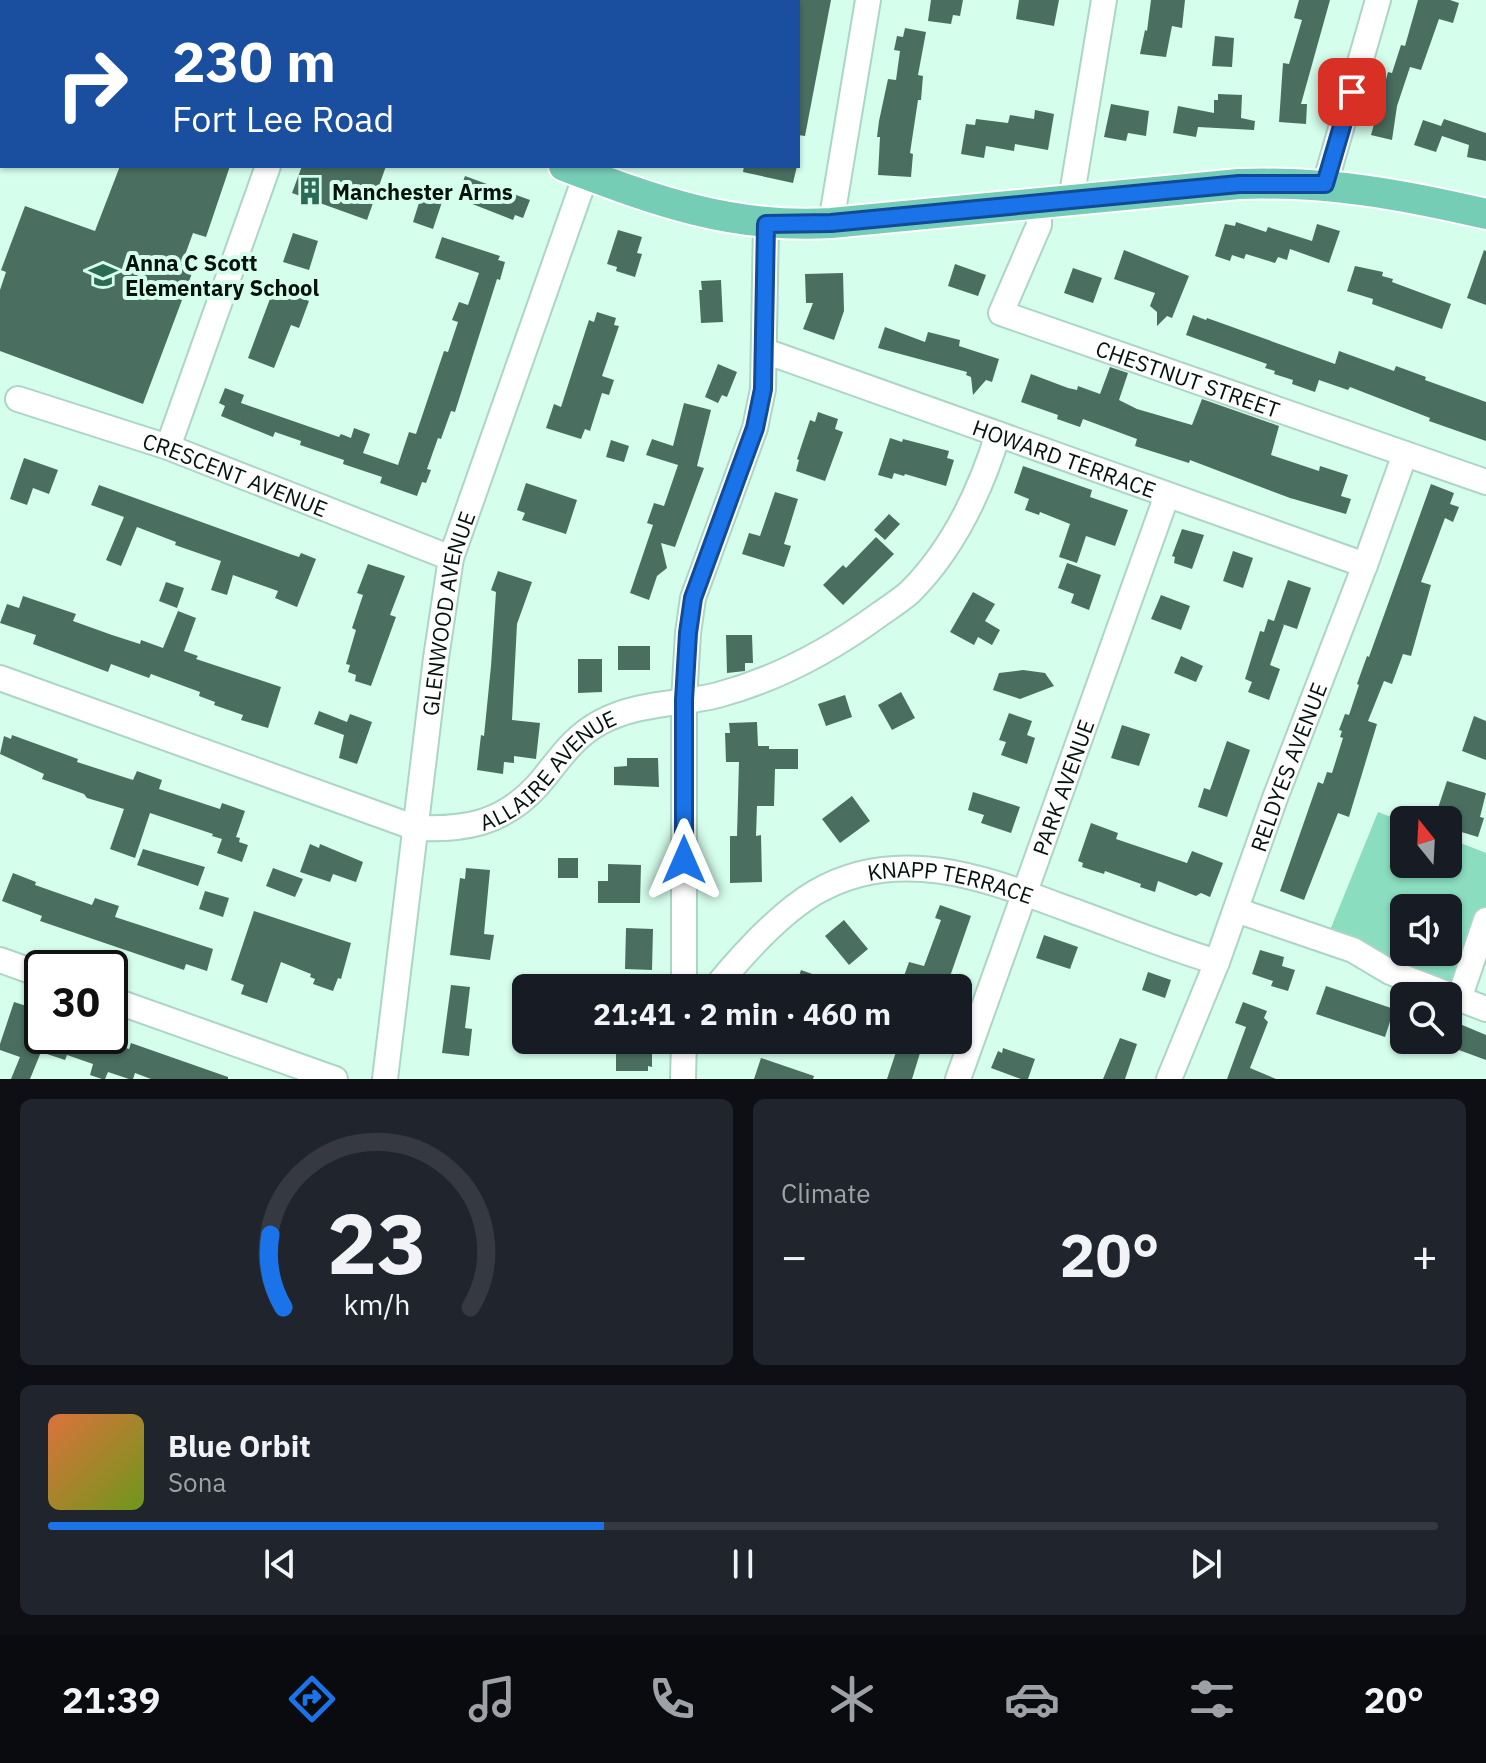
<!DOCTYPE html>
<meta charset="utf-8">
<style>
:root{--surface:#171b24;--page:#20242c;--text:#f1f3f6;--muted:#9ea1a6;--line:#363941;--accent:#1a73e8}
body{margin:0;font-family:"IBM Plex Sans",sans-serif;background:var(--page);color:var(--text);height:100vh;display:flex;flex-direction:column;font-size:30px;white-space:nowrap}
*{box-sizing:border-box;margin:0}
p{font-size:26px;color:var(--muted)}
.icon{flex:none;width:44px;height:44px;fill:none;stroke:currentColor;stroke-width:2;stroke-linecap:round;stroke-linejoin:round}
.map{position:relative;height:1079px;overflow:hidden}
.panel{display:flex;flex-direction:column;gap:20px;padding:20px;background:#0d0f14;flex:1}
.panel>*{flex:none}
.hud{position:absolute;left:0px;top:0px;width:800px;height:168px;box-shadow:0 2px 6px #0004;background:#1a4fa0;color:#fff;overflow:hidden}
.needle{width:52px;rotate:342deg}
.fabs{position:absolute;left:1390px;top:806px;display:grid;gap:16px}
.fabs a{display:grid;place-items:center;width:72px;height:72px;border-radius:12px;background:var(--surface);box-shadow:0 2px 6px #0004;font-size:40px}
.speed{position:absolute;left:24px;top:950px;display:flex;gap:16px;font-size:40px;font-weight:700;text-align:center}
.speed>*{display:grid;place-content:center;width:104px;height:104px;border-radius:50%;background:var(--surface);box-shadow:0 2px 6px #0004;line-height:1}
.speed .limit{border:4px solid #111;border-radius:12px;background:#fff;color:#111}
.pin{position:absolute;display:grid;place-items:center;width:68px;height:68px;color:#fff;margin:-34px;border-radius:16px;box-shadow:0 4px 12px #0006}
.me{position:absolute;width:88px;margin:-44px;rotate:0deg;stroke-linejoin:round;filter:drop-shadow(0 0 6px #0008)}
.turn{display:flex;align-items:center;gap:28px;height:168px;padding:0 40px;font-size:36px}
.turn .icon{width:104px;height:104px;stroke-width:2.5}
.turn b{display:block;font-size:56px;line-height:68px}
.big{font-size:60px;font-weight:800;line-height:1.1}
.panel .widget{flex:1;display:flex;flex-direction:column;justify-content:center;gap:12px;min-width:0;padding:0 28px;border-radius:12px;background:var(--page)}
.panel .dial{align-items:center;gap:0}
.dial svg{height:208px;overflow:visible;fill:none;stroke:var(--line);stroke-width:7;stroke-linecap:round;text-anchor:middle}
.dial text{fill:var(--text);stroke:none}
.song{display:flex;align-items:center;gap:24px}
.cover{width:96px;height:96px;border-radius:12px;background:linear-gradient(135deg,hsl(20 70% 55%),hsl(80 70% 35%))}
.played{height:8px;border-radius:4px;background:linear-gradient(90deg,var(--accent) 40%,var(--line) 40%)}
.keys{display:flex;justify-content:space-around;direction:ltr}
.heat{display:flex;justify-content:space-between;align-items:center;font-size:44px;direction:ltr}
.panel .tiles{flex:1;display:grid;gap:20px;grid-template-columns:1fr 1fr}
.widget:last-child{grid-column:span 2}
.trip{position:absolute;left:512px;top:974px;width:460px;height:80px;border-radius:12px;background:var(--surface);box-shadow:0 2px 6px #0004;font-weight:800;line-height:80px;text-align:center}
.tabs{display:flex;height:128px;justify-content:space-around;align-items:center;background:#090b0e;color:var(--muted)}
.tabs .icon{width:56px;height:56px}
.tabs .selected{color:var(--accent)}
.tabs b{font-size:36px;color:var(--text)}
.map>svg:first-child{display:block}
</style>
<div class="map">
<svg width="1486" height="1079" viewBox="0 0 1486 1079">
<rect width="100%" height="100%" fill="#d5feed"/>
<path fill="#8addbf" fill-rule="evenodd" d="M1378,812L1404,822V864H1448V838L1486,853V920L1459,999L1326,940ZM1404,908H1448V952H1404Z"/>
<g fill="#4a6f61">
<polygon points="798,0 831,0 805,136 798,135"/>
<polygon points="931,0 963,0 960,16 953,15 951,24 928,21"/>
<polygon points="1019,0 1059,0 1054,26 1016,19"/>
<polygon points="1151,0 1185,0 1182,28 1172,26 1166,57 1140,54 1145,30 1147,31"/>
<polygon points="1299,0 1330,0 1301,104 1307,104 1306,124 1279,122 1283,63 1289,64 1302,20 1294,18"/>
<polygon points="1418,0 1450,0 1459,3 1453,23 1439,19 1421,70 1410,67 1397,106 1392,140 1371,135 1388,72 1392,73 1401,45 1405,46"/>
<polygon points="905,28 926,32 918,75 923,76 921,100 918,100 910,153 913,154 911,177 878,175 880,137 877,137 879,121 888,79 896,80 900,51 894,50 897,36 903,37"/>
<polygon points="1215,36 1234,38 1232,67 1212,66"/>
<polygon points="1218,94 1242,95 1241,118 1255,121 1254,130 1198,127 1196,137 1173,133 1178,106 1214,113 1214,100 1218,100"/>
<polygon points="1111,104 1149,111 1146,136 1128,133 1126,141 1104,137"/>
<polygon points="1035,110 1054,114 1048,150 1015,144 1014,151 986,146 984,158 961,154 966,124 975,125 976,119 1008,123 1010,115 1034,119"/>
<polygon points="1444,119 1486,133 1486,161 1467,157 1469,145 1442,136 1436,152 1414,145 1423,120 1441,126"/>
<polygon points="120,166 230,166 206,237 193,233 185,255 197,260 143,404 0,351 0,290 6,272 1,270 25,206 95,231"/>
<polygon points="302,166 386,166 367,220 292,193"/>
<polygon points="744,166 797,166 793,183 743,172"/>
<polygon points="465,176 530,200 523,218 515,215 513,220 457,198"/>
<polygon points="423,190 444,196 433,229 413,222"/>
<polygon points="1236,222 1266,232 1268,227 1312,241 1317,224 1340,231 1329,263 1290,249 1287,260 1278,257 1275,263 1246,254 1244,259 1232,255 1230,261 1215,256 1225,224 1235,226"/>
<polygon points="618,230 642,237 637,253 642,254 635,277 616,271 617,267 607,264"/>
<polygon points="293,233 318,241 309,270 283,262"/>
<polygon points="442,237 500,256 498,260 505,262 500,280 497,279 455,412 451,411 441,439 438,438 427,469 431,470 426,483 422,482 417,496 380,483 382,477 343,464 344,460 300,445 301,441 275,432 273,437 221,416 225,406 219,403 225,388 244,395 241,403 339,437 341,434 351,438 354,428 370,434 363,453 398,465 409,432 416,434 444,351 448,352 458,322 452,320 459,302 468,305 479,273 435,258"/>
<polygon points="1124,250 1189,276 1172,318 1167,316 1157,326 1157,312 1150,306 1155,293 1114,279"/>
<polygon points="1484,250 1486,251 1486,305 1467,298"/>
<polygon points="955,264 986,275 978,296 948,286"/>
<polygon points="1355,266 1383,272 1382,276 1393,279 1392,282 1451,304 1442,329 1372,304 1373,299 1347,291"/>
<polygon points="1073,268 1102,278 1093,303 1064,293"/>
<polygon points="843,273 844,311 834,340 803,329 813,303 806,303 805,274"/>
<polygon points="721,280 723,322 701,323 699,290 702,290 701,281"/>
<polygon points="274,288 309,301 299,328 291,325 274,368 248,358"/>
<polygon points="597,312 616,318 614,325 619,326 602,376 614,380 609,395 602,393 590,431 585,429 581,439 546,428 554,404 561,407 589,320 594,322"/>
<polygon points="1193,315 1206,320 1207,318 1335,364 1339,351 1394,371 1396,366 1426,377 1425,380 1486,402 1486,441 1429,421 1430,418 1350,387 1348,390 1319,380 1315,392 1292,384 1293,380 1274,374 1275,371 1265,368 1267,364 1186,335"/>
<polygon points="885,327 925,342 928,332 960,340 959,346 999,359 992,382 986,380 973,395 971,377 966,375 967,372 878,348"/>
<polygon points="718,364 737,372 727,397 722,395 718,403 705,397"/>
<polygon points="1110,367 1128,373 1119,400 1137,409 1192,425 1202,399 1279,426 1271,455 1319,471 1320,466 1348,475 1341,496 1351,499 1346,514 1290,498 1190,460 1189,463 1135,446 1137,439 1083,419 1080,427 1057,419 1058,415 1021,402 1031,374 1068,388 1077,390 1078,386 1100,394"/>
<polygon points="684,403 711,410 697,466 704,468 675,547 661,543 667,568 657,576 649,600 630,593 653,525 647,523 654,503 664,506 678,465 646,455 652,439 673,446"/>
<polygon points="818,412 838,419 835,429 843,432 825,481 796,471 799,460 797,459 810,420 815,422"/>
<polygon points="890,438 902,442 903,439 949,451 947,458 954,460 946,486 905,474 904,476 894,473 892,479 878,475"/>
<polygon points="611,440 629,446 624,462 606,457"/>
<polygon points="24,458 58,470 49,494 33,488 27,505 10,499"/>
<polygon points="1023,466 1092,490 1090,497 1128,510 1115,546 1086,536 1077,563 1059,557 1070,524 1040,512 1039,515 1025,510 1029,499 1014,493"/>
<polygon points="526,483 577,500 566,534 522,520 525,513 517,510"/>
<polygon points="1431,484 1454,493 1450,504 1459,507 1453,522 1445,518 1421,582 1431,585 1411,656 1403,654 1392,684 1384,681 1368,721 1377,724 1349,817 1338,813 1304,900 1280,891 1318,782 1323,784 1327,772 1332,773 1343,738 1340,737 1342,731 1339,730 1345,714 1349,715 1359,685 1357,684 1367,656 1369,657"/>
<polygon points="99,485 290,554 299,557 301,553 316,559 297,607 275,598 278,591 233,575 227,595 211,590 221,561 175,545 176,542 137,527 121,566 106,560 124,517 91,505"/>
<polygon points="775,492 798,499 784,544 791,546 784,567 742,554 749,533 760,536"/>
<polygon points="889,514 900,524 885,540 874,530"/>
<polygon points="1182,529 1204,535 1192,569 1174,563 1175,557 1172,556"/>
<polygon points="876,537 894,554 843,605 823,585 843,565 846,568"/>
<polygon points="1233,551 1253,558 1243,588 1223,581"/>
<polygon points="1067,563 1101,575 1089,610 1071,603 1074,594 1058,588"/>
<polygon points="368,564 405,576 390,615 396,617 371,686 355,681 356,675 348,672 350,665 346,664 356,630 352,628 363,595 357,593"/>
<polygon points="498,571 532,582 517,624 512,720 540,723 536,759 514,756 514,763 504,762 503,774 477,770 481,735 484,736 491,666 496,592 491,590"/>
<polygon points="1288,580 1311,588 1297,629 1282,624 1284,625 1270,665 1280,669 1269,700 1248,692 1252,682 1245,679 1260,631 1264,632 1268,619 1274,621"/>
<polygon points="166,582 184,588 177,608 159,601"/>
<polygon points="973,592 995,604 985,621 1000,630 992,645 978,637 974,645 950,632"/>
<polygon points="1161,595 1190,606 1181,630 1151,619"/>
<polygon points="23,596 76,614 73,621 112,635 140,644 141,640 163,648 178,611 196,618 184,651 198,656 196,659 281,687 268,728 241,720 243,715 214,705 215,702 199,696 200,692 151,674 149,678 111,664 108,672 33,644 36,635 0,623 7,604 19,608"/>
<polygon points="726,635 752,635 753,663 745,663 745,671 727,673"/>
<rect x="618" y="646" width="32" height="24"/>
<polygon points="1181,656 1203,666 1196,682 1174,673"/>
<polygon points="578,659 602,659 602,692 578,693"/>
<polygon points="1023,670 1045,673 1054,686 1020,699 993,690 999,673"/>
<polygon points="901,692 915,718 892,730 878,705"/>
<polygon points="845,695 852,717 826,726 818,704"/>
<polygon points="319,711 347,722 350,714 372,722 357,764 339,758 344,735 314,724"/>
<polygon points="1009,713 1032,721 1027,735 1035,738 1027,764 1001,755 1006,742 999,740"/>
<polygon points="1474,716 1486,721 1486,760 1462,751"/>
<polygon points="757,722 758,746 769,746 769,749 798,749 798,769 775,769 774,806 757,806 756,836 761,835 762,882 730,883 730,836 737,836 739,762 726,762 725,733 730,733 729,723"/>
<polygon points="1122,725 1150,734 1139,766 1111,758"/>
<polygon points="12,735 78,759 77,762 133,780 137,771 162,780 159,789 220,809 222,803 245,811 236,837 240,838 239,842 248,845 242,862 217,853 222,839 212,836 213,834 150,813 135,858 110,849 124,809 87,798 84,794 42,779 44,774 0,754 4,736 11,739"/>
<polygon points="1227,741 1250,750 1227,817 1198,807 1204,788 1210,790"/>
<polygon points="627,758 658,758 659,787 614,785 614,767 627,766"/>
<polygon points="1447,781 1486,793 1480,817 1484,818 1478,837 1448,828 1448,820 1434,820"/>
<polygon points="973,792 1020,807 1011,833 981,823 984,815 968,810"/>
<polygon points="852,796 870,821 840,843 822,819"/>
<polygon points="1091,823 1118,833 1116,839 1187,863 1192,851 1223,863 1210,897 1201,893 1196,896 1158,881 1155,892 1140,887 1141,884 1105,871 1104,874 1082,867 1083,863 1078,861"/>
<polygon points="310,844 319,848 320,844 363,862 356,882 333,874 330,882 300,872"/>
<polygon points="143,849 205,867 198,886 137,865"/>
<rect x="558" y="858" width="20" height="20"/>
<polygon points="608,864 641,865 640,903 598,903 598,881 608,881"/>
<polygon points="273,868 303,879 295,897 266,886"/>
<polygon points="466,868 490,870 484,934 494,935 490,960 450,955 460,878 465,879"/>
<polygon points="13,873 36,882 35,885 92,905 95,898 119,906 115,917 213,949 207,971 186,964 184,970 40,921 42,916 2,901"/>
<polygon points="205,891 229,898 223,917 199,909"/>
<polygon points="940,905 971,916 946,988 923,988 911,984 913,979 904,976 909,962 924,966 941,920 935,918"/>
<polygon points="254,911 351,943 341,979 338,978 333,991 313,984 315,979 310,977 311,974 281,962 267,1003 241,994 244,985 231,980"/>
<polygon points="844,920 868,949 849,965 825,936"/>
<polygon points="626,928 653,929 652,970 625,969"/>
<polygon points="1044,935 1078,947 1070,969 1036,958"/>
<polygon points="1260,950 1284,957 1282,966 1295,970 1288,991 1271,986 1273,981 1252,974"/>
<polygon points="801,970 846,986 845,988 795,988"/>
<polygon points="1148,972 1171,980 1165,998 1142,990"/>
<polygon points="451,985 470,987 465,1028 472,1029 469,1056 442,1053"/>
<polygon points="1326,986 1394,1009 1385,1037 1316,1014"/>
<polygon points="14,1002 42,1011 42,1036 91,1036 129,1049 131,1043 228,1077 228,1079 151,1079 135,1073 133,1079 129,1079 108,1072 105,1079 102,1079 90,1075 93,1064 67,1055 65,1060 41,1052 30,1079 11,1079 20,1057 0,1050 0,1044"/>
<polygon points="1243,1002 1267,1011 1264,1018 1268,1022 1250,1068 1276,1079 1227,1079 1246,1027 1235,1023"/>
<polygon points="1448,1019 1486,1035 1486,1060 1448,1046"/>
<polygon points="1120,1038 1137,1044 1125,1079 1103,1079"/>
<polygon points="622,1040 652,1040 652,1067 648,1066 648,1071 616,1071 616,1052 622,1051"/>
<polygon points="900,1040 924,1040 912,1079 887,1079"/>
<polygon points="1003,1048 1035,1059 1028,1079 1021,1079 991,1068 998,1051 1002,1053"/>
<polygon points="761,1058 814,1076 813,1079 754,1079"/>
</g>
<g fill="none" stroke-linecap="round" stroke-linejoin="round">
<defs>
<g id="minor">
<polyline points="623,2 623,0"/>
<polyline points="1325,184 1378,0"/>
<polyline points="1071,200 1104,0"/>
<path id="s1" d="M1039,203V225L1001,313L1486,482"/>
<polyline points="831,223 868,0"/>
<path id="s2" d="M765,351L1365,565"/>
<path id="s3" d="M18,399L168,447L451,558"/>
<polyline points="168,447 268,166"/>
<path id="s4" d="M0,678L416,828C465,830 502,824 537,786C558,762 571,738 601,722C639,702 678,705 718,695C778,679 831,650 880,614C890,607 901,600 910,592C953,549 980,492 998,434"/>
<polyline points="1236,910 1353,950 1390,972 1486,1009"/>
<polyline points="0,960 42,975"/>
<polyline points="684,988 684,700 688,633 693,598 755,428 763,389 766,224"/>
<path id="s5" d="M715,988C742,955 780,913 816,892C899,844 987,879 1068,909C1118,927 1167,947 1217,962"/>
<polyline points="110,999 335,1079"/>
<polyline points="1459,999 1486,920"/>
<path id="s6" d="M385,1079L436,658L451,558L589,166"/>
<polyline points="683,1079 684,1040"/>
<path id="s7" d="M958,1079L1167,495"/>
<path id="s8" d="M1169,1079L1217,962L1275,798L1365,565L1405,454"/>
</g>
<g id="major">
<polyline points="103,0 108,2"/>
<path d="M564,166C656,201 732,229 831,223L1239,184C1328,181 1400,194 1486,214"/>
</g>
</defs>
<use href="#minor" stroke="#add5c5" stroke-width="28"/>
<use href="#major" stroke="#fff" stroke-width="34"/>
<use href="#minor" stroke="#fff" stroke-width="24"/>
<use href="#major" stroke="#76cdb6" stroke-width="30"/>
</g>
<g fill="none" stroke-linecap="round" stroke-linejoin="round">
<defs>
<polyline id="route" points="684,860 684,700 688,633 693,598 755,428 763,389 766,224 831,223 1239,184 1325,184 1352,92"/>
</defs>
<use href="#route" stroke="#114b97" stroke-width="20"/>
<use href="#route" stroke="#1a73e8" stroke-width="14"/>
</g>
<defs>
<symbol id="building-bare" viewBox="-9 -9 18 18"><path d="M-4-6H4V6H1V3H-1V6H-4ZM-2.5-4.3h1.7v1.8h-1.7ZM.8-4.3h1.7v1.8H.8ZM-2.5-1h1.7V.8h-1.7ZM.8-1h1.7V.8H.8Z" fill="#2d6a56" stroke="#d5feed" stroke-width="2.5" paint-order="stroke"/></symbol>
<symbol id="school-bare" viewBox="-9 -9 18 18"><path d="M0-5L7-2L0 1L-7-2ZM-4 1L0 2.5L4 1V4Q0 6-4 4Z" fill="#2d6a56" stroke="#d5feed" stroke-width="2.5" paint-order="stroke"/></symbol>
</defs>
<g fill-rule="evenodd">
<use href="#building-bare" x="290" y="171" width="40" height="40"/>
<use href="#school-bare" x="83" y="255" width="40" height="40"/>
</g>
<g text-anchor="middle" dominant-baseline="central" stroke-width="8" stroke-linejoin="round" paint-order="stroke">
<g font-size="22" font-weight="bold" fill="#05130e" stroke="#d5feed" text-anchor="start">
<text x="332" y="191">Manchester Arms</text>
<text x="125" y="262">Anna C Scott<tspan x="125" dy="25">Elementary School</tspan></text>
</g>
<g font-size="22" fill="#05130e" stroke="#d5feed">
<text stroke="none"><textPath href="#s1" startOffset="316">CHESTNUT STREET</textPath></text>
<text stroke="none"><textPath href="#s2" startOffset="318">HOWARD TERRACE</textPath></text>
<text stroke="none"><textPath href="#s3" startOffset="230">CRESCENT AVENUE</textPath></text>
<text stroke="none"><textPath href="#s6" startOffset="470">GLENWOOD AVENUE</textPath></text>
<text stroke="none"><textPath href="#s8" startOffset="334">RELDYES AVENUE</textPath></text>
<text stroke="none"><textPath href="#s4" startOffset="594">ALLAIRE AVENUE</textPath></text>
<text stroke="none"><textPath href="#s7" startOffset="310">PARK AVENUE</textPath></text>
<text stroke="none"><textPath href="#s5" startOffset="280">KNAPP TERRACE</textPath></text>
</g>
</g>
</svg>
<div class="fabs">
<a><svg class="needle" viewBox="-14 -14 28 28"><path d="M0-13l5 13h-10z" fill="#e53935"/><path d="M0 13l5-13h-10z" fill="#9ea1a6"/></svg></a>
<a><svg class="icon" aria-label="sound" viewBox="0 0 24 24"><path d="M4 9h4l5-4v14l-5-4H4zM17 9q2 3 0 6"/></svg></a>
<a><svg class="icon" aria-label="search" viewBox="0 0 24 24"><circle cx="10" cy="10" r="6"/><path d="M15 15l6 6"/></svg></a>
</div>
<div class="speed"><div class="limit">30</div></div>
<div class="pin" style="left:1352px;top:92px;background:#d93025"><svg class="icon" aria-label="arrive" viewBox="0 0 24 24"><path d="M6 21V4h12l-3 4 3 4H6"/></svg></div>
<svg class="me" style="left:684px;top:860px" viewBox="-20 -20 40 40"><path d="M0-17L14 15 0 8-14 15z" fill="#1a73e8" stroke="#fff" stroke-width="4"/></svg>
<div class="trip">21:41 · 2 min · 460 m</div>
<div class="hud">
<div class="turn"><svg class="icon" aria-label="right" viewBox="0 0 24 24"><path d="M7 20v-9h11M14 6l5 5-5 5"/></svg><div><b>230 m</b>Fort Lee Road</div></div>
</div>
</div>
<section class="panel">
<div class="tiles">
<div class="widget dial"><svg viewBox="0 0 100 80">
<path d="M14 69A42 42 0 1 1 86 69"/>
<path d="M14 69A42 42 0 0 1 9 41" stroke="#1a73e8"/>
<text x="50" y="56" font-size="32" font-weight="700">23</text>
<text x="50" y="72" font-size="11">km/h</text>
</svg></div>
<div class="widget"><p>Climate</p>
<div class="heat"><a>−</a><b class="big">20°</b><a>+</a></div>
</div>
<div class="widget">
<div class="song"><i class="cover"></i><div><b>Blue Orbit</b><p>Sona</p></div></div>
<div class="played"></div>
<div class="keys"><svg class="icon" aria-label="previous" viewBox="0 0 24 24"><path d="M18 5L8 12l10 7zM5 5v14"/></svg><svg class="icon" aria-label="pause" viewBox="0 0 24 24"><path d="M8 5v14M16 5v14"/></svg><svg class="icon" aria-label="next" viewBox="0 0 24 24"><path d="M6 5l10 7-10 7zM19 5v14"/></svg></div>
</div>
</div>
</section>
<nav class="tabs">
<b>21:39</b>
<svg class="icon selected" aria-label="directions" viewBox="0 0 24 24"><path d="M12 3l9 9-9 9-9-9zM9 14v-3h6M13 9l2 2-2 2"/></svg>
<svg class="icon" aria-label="music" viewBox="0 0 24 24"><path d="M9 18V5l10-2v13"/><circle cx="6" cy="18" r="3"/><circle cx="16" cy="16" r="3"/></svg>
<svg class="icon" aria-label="phone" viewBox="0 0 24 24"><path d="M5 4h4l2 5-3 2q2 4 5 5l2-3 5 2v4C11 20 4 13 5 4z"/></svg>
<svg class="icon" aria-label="climate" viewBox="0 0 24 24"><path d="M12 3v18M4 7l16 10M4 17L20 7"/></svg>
<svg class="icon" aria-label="car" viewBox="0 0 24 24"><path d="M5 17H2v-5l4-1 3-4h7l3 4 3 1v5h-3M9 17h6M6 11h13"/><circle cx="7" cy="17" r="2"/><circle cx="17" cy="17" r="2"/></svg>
<svg class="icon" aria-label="filters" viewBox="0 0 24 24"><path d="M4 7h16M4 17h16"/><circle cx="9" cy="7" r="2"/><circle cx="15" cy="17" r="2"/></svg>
<b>20°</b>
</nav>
